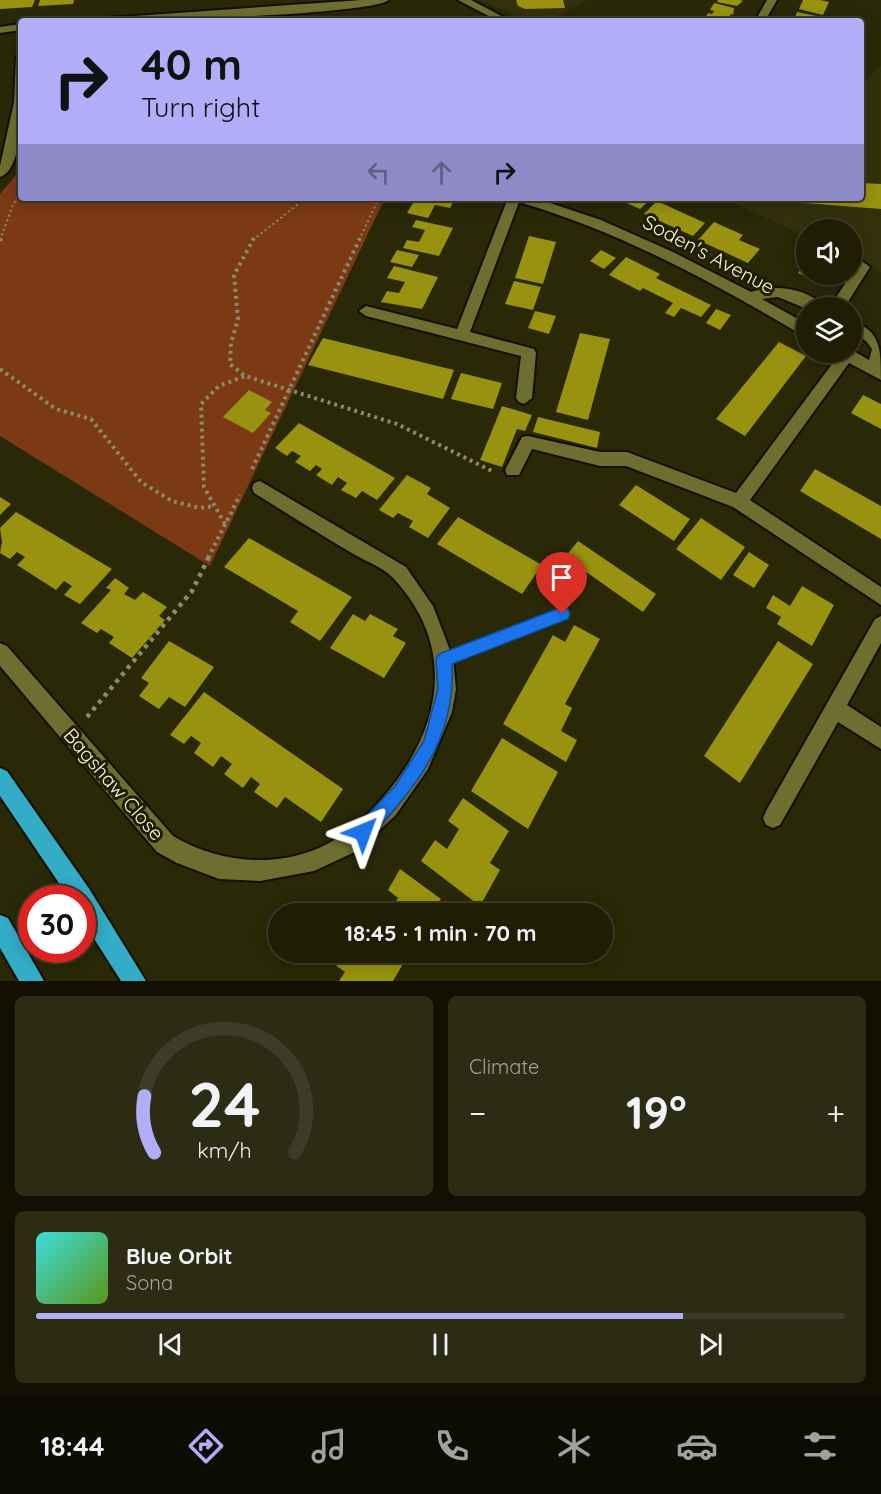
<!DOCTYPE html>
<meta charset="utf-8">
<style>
:root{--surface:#1f1e05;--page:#2c2b13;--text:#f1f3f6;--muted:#a1a29a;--line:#3c3c27;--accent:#b2adf9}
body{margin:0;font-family:Quicksand,sans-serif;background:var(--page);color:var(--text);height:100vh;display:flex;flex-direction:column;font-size:22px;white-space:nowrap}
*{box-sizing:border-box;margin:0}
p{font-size:20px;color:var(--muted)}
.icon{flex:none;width:33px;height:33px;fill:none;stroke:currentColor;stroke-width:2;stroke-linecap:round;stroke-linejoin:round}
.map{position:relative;height:981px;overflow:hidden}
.side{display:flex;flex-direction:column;gap:15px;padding:15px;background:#111003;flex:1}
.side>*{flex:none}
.hud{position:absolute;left:18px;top:18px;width:846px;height:183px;border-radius:6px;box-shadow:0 3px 15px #0003,0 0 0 2px var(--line);background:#b2adf9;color:#111;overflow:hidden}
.buttons{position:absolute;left:796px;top:219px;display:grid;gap:12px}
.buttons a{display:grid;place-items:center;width:66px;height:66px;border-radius:50%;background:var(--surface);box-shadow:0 3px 15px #0003,0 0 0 2px var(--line);font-size:30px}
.speed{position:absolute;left:18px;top:885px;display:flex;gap:12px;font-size:30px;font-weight:700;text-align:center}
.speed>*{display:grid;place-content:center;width:78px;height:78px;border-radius:50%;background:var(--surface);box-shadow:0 3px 15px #0003,0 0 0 2px var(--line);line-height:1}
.speed .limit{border:9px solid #d22;background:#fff;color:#111}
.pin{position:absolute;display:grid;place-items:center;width:51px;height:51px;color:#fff;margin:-62px -26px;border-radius:50% 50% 50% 0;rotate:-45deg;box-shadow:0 0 6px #0007}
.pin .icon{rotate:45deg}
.me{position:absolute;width:66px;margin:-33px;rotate:44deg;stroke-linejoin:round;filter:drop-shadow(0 0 4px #0008)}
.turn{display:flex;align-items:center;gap:21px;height:126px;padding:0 24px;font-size:27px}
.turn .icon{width:78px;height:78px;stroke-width:2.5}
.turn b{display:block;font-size:42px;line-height:51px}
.lanes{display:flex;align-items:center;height:57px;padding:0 24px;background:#0003;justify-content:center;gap:30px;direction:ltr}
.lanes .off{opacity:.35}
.big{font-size:45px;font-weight:700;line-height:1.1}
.side .tile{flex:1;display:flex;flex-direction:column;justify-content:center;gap:9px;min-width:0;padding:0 21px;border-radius:9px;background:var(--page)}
.side .dial{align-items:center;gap:0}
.dial svg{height:156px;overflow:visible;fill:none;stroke:var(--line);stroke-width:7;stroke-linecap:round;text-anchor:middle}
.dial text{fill:var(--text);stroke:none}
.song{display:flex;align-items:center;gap:18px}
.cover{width:72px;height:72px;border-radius:9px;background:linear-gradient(135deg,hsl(180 70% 55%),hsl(90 70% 35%))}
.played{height:6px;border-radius:3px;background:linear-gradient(90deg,var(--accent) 80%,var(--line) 80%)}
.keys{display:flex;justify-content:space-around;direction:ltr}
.heat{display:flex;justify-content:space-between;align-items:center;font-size:33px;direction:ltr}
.side .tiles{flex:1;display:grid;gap:15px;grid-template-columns:1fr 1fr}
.tile:last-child{grid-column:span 2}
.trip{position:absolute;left:268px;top:903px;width:345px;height:60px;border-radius:30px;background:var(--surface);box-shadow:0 3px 15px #0003,0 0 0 2px var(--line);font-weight:700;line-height:60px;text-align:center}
.dock{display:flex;height:96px;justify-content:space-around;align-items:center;background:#0c0c02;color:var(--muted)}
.dock .icon{width:42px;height:42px}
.dock .active{color:var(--accent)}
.dock b{font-size:27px;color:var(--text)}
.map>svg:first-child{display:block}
</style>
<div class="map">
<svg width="881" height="981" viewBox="0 0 881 981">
<rect width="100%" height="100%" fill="#292807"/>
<g fill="#33310b">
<polygon points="481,0 587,0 549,21 528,21"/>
<polygon points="881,65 881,272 852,258 852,230 807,230 807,237 723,198 861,198 861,84"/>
</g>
<polygon fill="#7b3914" points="21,169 21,198 385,198 210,566 0,436 0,194"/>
<g fill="#989210">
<polygon points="0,0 35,0 32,7 0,9"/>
<polygon points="40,0 74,0 73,4 38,6"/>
<polygon points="516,0 563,0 565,8 525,9 518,6"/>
<polygon points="718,0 740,0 743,1 737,6 717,2"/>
<polygon points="803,0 820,0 829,2 823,15 799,9"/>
<polygon points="714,3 734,8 733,15 731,14 728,18 731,21 704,20 708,13 712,14 714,11 710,10"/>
<polygon points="797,12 821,17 819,21 794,21"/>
<polygon points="861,183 881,184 881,209 804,203 803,198 861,198"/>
<polygon points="416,198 455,198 450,208 435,205 428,218 407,213"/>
<polygon points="616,198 652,198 640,209"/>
<polygon points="657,201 705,223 693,236 644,214"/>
<polygon points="416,220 453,228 439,256 403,248 407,240 419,242 425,230 412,227"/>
<polygon points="714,222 743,235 739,240 760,249 748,263 698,240"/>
<polygon points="529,236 556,242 543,284 515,278"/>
<polygon points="397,250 419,255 412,267 390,262"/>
<polygon points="601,250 616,258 604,269 590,261"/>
<polygon points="626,257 660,274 656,278 711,305 701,317 681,308 674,317 665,313 673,303 643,288 640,291 609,275"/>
<polygon points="807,261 807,274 830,274 823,284 798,273"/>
<polygon points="394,266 438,277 422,309 381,302 387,291 399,293 405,282 387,278"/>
<polygon points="514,281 541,287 533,310 505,304"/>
<polygon points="716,309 731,315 720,330 706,323"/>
<polygon points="535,311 556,316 549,334 528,328"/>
<polygon points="580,333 610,339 588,420 556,412"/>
<polygon points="323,338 454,370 443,399 308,365"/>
<polygon points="779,342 806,356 745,436 716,419"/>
<polygon points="461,373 502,383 493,409 451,399"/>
<polygon points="249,390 272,402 265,410 271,413 253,433 223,417"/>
<polygon points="863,395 881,404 881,429 851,413"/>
<polygon points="502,406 532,415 525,431 517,429 502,467 480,460"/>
<polygon points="538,417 600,432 597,448 533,432"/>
<polygon points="299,423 395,478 377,500 362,491 356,498 341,490 347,483 338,477 332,485 316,475 322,469 316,465 310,471 295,462 301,456 292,451 287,456 275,448"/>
<polygon points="815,469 881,506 881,539 800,491"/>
<polygon points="407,475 431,488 427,494 450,508 428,538 409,527 413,521 398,513 393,518 379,510"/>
<polygon points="636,485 690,519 674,541 619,505"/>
<polygon points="0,497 11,504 0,515"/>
<polygon points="16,512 112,569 80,604 64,595 72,586 64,581 56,590 17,565 25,557 17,552 10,559 0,553 2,542 0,528"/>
<polygon points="458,517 542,565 522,594 437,544"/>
<polygon points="701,518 745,547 721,580 676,549"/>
<polygon points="249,538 352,597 320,641 290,622 298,611 224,567"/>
<polygon points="578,541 656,594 643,612 565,557"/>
<polygon points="749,552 769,565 754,588 733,575"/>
<polygon points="115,578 129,588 124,594 135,600 143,592 167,607 159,616 165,620 132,658 109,643 114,637 101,629 97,633 81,623 111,590 106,588"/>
<polygon points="802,586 834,605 812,646 777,624 781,617 766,608 773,595 790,606"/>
<polygon points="353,614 365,621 370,614 398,629 393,636 406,643 384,678 330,648"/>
<polygon points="574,625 600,639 565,704 572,708 561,731 577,740 566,762 503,724 553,635 565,642"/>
<polygon points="169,641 214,667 185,707 169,697 159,709 139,696 149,683 141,678"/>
<polygon points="778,641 813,664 740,783 704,756"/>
<polygon points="204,692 343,789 321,822 285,797 277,808 254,792 260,784 251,777 243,788 224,774 232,764 221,756 213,767 194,753 201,743 191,736 184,744 170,735"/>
<polygon points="502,738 558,772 528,829 471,791"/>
<polygon points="463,798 509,831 490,863 500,870 480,906 421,861 435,840 447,849 459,829 448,821"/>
<polygon points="400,869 441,899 432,914 388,914 398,898 388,890"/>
<polygon points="372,903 387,914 366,914"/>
<polygon points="342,952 410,952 393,981 339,981 345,972 334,964"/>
</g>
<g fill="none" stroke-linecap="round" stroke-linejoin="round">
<defs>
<polygon id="service" points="562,609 566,610 568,614 566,618 444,666 440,664 438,660 440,656"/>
<g id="minor">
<path d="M362,0H389C369,15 140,21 101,21L106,18Z"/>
<polygon points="458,0 471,0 511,21 498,21"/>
<polygon points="767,0 777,0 765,21 755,21"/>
<polygon points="21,24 21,30 0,33 0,27"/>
<path d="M21,54C21,78 28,169 0,177V166L14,102L16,57Z"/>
<path d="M508,198H535L601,220L673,252L751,292C774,284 808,287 825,308L807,309L778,297L762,299L807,324V336L802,335C711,281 620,232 519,202L470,332L534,349L536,353L532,398L524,404L519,402L516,398L521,356L366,316L359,311L366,306L457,329Z"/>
<polygon points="863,262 870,267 844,308 829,308 858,264"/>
<path d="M852,321C881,331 881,349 881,380L849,363L750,500L881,587V605L733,507L626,466H600L532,449L519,475H507L505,470L522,437L528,436L600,452H627L736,493L838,356L836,352H852V350L869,360L872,349L866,341L852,333Z"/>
<path d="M260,481L406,567L433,606L453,658L456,689L452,712L428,769L395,816L355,852L314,871L260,881L219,879L177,863L157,852L0,666V643L7,646L173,836C217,862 273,869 321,847C349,834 371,812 390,789C443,723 455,645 394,579C384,568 368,562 355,555C321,535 288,514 254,493L252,488L254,483Z"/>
<polygon points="881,616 881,643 847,705 881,727 881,749 838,722 780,825 773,828 766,825 763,818 766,811 875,619"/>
</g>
<g id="trunk">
<polygon points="0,768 7,771 90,890 146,981 121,981 82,920 82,898 69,898 0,796"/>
<polygon points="0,915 8,918 44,981 19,981 0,948"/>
</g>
</defs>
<use href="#service" stroke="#111001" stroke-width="4"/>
<use href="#minor" stroke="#111001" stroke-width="4"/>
<use href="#trunk" stroke="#111001" stroke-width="4"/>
<g stroke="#8b8b6a" stroke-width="2" stroke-dasharray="2 3" stroke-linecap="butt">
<polyline points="0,240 13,205 21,193"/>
<polyline points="253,240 306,198"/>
<polyline points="359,240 379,198"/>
</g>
<g stroke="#8b8b6a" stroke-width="4" stroke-dasharray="3 4" stroke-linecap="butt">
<polyline points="254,238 234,275 238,319 231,343 230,364 245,376 397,424 492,471"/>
<polyline points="0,241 1,238"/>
<polyline points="0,369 56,409 91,419 141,482 172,501 200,508 215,506"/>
<polyline points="252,469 360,238"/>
<polyline points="225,524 204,487 201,404 219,386 245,376"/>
<polyline points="208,558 240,495"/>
</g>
<polyline stroke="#8b8b6a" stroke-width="4.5" stroke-dasharray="4 5" stroke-linecap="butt" points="87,717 192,591 209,557"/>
<use href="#service" fill="#6f6d30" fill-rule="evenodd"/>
<use href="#minor" fill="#6f6d30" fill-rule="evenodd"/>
<use href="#trunk" fill="#32acc7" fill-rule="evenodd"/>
</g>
<path fill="#1a73e8" stroke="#114b97" stroke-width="1.5" d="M562,607L568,609L570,614L568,619L452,664C456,738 417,787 369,838L363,841L357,838L354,832L357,826L395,786L424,741L438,689L436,660L439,654Z"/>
<g text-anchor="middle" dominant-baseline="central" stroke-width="6" stroke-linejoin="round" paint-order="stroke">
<g font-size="20" fill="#f4f4d4" stroke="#201e00">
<text transform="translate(709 254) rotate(28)">Soden's Avenue</text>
<text transform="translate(114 784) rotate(49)">Bagshaw Close</text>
</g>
</g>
</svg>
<div class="buttons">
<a><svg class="icon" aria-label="sound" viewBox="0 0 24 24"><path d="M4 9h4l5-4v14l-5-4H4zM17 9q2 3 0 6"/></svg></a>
<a><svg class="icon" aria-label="layers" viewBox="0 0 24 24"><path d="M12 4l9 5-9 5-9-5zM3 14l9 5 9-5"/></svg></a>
</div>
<div class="speed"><div class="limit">30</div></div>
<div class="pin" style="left:562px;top:614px;background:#d93025"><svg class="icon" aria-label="arrive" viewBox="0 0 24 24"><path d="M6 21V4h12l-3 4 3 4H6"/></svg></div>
<svg class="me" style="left:363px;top:832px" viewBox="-20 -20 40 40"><path d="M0-17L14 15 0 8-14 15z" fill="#1a73e8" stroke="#fff" stroke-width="4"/></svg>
<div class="trip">18:45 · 1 min · 70 m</div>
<div class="hud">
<div class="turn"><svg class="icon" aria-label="right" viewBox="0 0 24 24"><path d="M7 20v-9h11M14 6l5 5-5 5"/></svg><div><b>40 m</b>Turn right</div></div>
<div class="lanes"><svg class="icon off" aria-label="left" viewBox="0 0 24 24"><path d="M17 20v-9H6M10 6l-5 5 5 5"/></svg><svg class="icon off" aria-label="ahead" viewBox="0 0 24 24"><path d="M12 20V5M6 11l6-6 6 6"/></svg><svg class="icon" aria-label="right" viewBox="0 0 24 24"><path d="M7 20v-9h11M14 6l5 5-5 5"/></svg></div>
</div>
</div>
<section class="side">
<div class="tiles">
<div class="tile dial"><svg viewBox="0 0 100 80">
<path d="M14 69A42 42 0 1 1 86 69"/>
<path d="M14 69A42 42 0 0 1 9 40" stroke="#b2adf9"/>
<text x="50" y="56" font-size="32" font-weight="700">24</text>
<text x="50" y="72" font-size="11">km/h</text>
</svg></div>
<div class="tile"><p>Climate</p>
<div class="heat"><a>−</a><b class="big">19°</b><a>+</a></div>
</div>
<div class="tile">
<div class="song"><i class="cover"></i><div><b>Blue Orbit</b><p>Sona</p></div></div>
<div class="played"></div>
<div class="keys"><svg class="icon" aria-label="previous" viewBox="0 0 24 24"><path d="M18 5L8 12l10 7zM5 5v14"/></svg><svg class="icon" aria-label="pause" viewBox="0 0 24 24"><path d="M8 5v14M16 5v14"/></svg><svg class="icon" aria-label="next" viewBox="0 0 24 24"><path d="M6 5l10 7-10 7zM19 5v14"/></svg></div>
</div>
</div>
</section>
<nav class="dock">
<b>18:44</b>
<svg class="icon active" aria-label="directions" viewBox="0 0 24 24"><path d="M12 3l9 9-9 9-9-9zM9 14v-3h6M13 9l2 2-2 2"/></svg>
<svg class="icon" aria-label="music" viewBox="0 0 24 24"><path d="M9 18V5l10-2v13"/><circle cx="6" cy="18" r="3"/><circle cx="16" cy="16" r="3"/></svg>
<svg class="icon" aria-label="phone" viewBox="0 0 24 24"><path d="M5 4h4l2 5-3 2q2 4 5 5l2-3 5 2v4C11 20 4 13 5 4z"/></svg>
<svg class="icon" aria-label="climate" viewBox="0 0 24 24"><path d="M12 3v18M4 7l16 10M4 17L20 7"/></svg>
<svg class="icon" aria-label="car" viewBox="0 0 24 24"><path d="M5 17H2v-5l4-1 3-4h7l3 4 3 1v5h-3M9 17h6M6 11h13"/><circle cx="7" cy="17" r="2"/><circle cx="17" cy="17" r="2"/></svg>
<svg class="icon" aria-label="filters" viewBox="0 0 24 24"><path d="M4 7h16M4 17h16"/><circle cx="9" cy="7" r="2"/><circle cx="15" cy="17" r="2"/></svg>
</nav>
